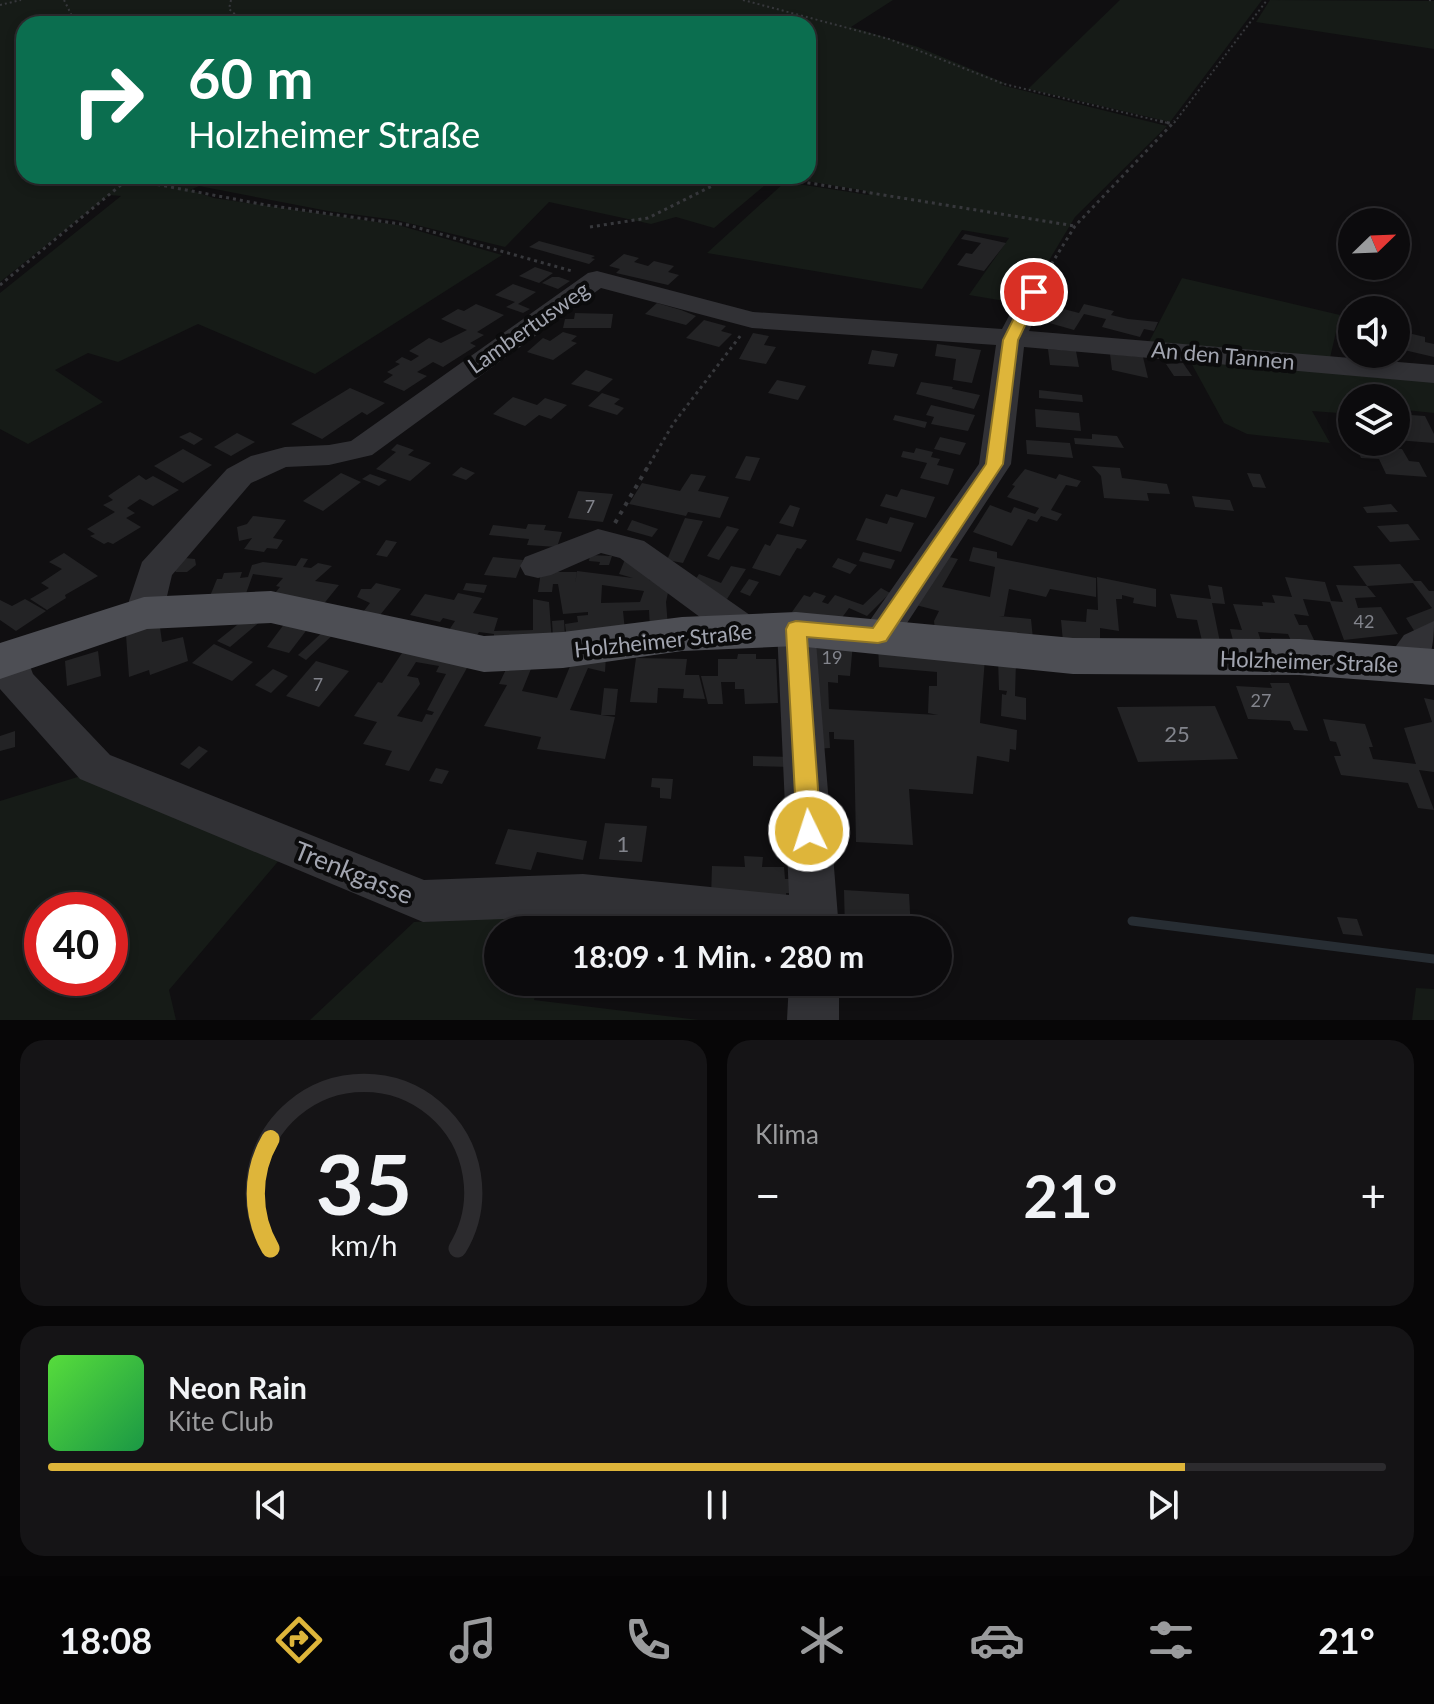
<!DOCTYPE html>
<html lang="de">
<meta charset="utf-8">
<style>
:root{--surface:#0c0b0d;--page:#151416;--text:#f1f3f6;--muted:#9a9b9d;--line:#2c2b2e;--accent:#deb53a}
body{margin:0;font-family:Lato,sans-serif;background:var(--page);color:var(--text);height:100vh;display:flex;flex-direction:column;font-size:30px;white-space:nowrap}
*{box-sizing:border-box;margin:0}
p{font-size:26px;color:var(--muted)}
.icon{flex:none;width:44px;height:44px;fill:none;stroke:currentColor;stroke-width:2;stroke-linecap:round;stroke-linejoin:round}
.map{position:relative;height:1020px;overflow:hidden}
.side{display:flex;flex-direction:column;gap:20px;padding:20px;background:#070607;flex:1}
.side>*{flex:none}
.top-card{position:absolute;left:16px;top:16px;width:800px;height:168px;border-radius:24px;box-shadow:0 4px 12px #0003,0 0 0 2px var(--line);background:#0b6e4f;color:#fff;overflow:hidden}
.needle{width:52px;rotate:67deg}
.controls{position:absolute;left:1338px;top:208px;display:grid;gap:16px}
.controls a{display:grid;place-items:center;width:72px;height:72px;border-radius:50%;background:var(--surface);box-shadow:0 4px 12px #0003,0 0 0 2px var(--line);font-size:40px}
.speed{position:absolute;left:24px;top:892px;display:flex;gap:16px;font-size:40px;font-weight:700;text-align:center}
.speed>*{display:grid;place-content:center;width:104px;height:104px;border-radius:50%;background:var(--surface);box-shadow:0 4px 12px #0003,0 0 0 2px var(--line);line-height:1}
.speed .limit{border:12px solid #d22;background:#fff;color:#111}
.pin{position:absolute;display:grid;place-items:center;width:68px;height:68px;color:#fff;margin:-34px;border:4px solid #fff;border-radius:50%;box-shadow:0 2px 8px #0007}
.me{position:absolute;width:88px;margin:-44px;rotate:356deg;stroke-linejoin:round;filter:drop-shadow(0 0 6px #0008)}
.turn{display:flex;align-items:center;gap:28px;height:168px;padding:0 40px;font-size:36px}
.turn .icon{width:104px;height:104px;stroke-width:2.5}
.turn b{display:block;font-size:56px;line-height:68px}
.big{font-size:60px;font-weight:700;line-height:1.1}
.side .tile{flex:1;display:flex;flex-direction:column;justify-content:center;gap:12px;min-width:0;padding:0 28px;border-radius:24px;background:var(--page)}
.side .dial{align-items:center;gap:0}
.dial svg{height:208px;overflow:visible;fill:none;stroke:var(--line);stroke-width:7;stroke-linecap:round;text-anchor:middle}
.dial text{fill:var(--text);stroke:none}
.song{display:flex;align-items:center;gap:24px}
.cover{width:96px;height:96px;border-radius:12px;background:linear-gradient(135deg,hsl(110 70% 55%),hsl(140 70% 35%))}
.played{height:8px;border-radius:4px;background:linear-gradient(90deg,var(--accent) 85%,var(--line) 85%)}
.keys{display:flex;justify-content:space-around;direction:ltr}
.heat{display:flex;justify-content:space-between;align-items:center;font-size:44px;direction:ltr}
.side .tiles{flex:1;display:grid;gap:20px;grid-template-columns:1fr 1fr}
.tile:last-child{grid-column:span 2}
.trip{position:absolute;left:484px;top:916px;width:468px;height:80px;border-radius:40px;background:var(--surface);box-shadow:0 4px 12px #0003,0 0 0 2px var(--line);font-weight:700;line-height:80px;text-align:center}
.tab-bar{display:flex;height:128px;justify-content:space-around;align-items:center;background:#050405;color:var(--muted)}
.tab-bar .icon{width:56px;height:56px}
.tab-bar .active{color:var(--accent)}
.tab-bar b{font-size:36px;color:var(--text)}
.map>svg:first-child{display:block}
</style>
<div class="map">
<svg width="1434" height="1020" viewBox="0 0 1434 1020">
<rect width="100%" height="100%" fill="#100f11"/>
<g fill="#161b17" fill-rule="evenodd">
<polygon points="0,0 893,0 851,27 918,47 1005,83 1001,85 1167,126 1075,217 1023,304 969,295 1009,238 962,230 922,289 707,253 785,182 869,195 866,191 777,176 808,176 808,24 24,24 24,176 750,176 771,180 714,228 676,217 651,224 549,202 505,247 396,220 328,211 199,186 190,190 214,198 398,225 502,255 315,374 198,324 118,362 88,353 55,370 103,402 28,444 0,429 0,293 121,196 109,195 0,282"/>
<polygon points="1120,0 1262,0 1170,122 1028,89"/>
<polygon points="1270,0 1434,1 1434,49 1256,22"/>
<polygon points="1182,278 1340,315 1329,362 1148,344"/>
<polygon points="1189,359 1434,379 1434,413 1396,409 1396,398 1352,398 1352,414 1312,411 1330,443 1247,434 1224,423"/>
<path d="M84,775L281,858L169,990L176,1020H0V801ZM42,910H110V978H42Z"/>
<polygon points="562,914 557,930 498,930 498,982 540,982 534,1000 699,1020 310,1020 414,922"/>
<polygon points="1416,988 1434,989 1434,1020 1412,1020"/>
</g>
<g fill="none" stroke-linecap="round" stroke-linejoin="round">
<polyline stroke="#272d33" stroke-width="9" points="1132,921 1434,959"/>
</g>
<g fill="#232325" fill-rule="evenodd">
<polygon points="965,234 1006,243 984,271 957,265 966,253 972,254 981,243 961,239"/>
<polygon points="539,241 595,256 591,258 595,259 589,264 529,247"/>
<polygon points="624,254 639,258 634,262 648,266 654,261 674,266 668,272 679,275 668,285 616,273 620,269 609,266"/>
<polygon points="535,267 553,273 539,283 519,276"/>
<polygon points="552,277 559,277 570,281 558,289 542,283"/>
<polygon points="513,284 536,292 518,304 530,309 523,313 506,307 515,302 495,295"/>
<polygon points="657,303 681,310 696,316 686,325 645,314"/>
<polygon points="476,304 504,315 477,332 484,335 470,343 476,346 443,367 433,362 417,372 427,376 404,391 383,382 393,375 387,372 400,364 395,362 402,357 411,361 419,356 409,351 429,338 441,343 467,330 441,319 458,309 464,311"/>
<polygon points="1084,304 1114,311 1111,315 1128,319 1158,322 1154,331 1144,329 1140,337 1102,327 1106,319 1084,314 1074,330 1046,322 1056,307 1079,313"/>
<polygon points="575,313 613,314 611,328 563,328 565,319 574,319"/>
<polygon points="704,320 726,326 721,331 732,334 719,347 686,338"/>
<polygon points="563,332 577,336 571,341 577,343 553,360 527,352 543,338 550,341"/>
<polygon points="753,333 769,336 764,345 776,347 766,364 739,359"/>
<polygon points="1408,333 1425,337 1425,342 1434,344 1434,357 1404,350"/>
<polygon points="937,344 981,350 972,383 953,380 956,359 935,356"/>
<polygon points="1048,349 1076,351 1079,367 1050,365"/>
<polygon points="872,350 898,354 894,367 868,364"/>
<polygon points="1110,354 1143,357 1148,378 1112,370"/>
<polygon points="1183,363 1192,376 1174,376 1166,364"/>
<polygon points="586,370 613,379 599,392 571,384"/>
<polygon points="777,380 806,386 798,400 768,393"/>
<polygon points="921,382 953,387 952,389 980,395 974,409 916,394"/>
<polygon points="350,388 385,403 367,415 362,412 322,439 291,424"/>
<polygon points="1039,390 1082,395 1083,402 1039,398"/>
<polygon points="602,393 620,399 614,404 624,408 617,415 588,406"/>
<polygon points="513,397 537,405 545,398 567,405 551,419 539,415 525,426 493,414"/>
<polygon points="931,405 975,415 968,431 931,424 934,417 926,415"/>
<polygon points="1035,409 1079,413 1081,431 1036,427"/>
<polygon points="1396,414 1425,416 1434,434 1434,443 1396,440"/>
<polygon points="895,415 927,422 925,428 893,420"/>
<polygon points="190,432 203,439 194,445 179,437"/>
<polygon points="237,433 255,442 231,456 214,447"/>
<polygon points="1092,434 1117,436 1124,448 1075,444 1074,438 1092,439"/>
<polygon points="940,437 966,443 960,455 934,449"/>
<polygon points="1026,440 1070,443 1073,458 1027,454"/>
<polygon points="397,444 414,450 408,455 431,463 410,481 376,469 396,452 391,450"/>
<polygon points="1381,447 1402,449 1409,461 1419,462 1427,477 1386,474 1379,459 1361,458 1358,451 1384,453"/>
<polygon points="916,448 933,452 931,457 940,459 937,465 954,469 948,485 920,478 927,463 901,457 903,451 914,453"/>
<polygon points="183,449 212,465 183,483 154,466"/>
<polygon points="746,456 760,458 750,481 735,478"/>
<polygon points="1092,466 1120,468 1122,478 1167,484 1170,494 1147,493 1149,501 1104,498 1101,476"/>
<polygon points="461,467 475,473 466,480 452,475"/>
<polygon points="1025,469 1056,479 1059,474 1081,481 1077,487 1066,485 1051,510 1062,514 1057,521 1041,516 1037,522 1028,519 1012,546 973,532 990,505 1011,513 1014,507 1035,514 1039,508 1007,497 1015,486 1012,485"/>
<polygon points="341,473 361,482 323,511 303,501"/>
<polygon points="1247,473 1260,474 1266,488 1253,487"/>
<polygon points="370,474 387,480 379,486 362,479"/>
<polygon points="691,474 706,476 698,491 729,497 720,518 688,512 686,516 629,504 642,483 680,491"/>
<polygon points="139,475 146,480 153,476 179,490 153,506 140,499 127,508 135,513 126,518 141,527 113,544 108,542 104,544 90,536 95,534 87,529 115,512 103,505 113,500 108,496"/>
<polygon points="901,489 935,497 926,518 880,506 886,494 897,497"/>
<polygon points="578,491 613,494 603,522 568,518"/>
<polygon points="1192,496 1230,500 1234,511 1195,507"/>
<polygon points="1391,504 1398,512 1367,513 1363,507"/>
<polygon points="790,505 800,508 793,527 779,523"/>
<polygon points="253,516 286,520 273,538 283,540 277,549 267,548 264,552 244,549 252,538 239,541 237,527 247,524"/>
<polygon points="890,517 914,523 901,552 856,540 866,518 887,524"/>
<polygon points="685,518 703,521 683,563 667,560"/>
<polygon points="632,520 658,529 652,537 627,530"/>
<polygon points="528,524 546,525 544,530 562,532 557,547 527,545 529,539 489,535 493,525 526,529"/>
<polygon points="1408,524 1420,540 1390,542 1377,526"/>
<polygon points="727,526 739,529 719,560 707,556"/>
<polygon points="777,534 807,540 801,549 797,548 780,576 752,568 765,544 770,546"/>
<polygon points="386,540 397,542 387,557 376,555"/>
<polygon points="973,547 997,552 997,558 1096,578 1096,597 1050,589 1046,597 1009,589 1004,616 999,616 1031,619 1033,639 935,630 934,621 939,611 912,604 945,556 958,559 942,587 990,597 995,567 969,561"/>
<polygon points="863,552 895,560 891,569 859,561"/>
<polygon points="64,553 98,576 65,595 66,598 47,610 30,599 49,588 41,583 62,569 49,562"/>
<polygon points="590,555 612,556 609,565 599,565 600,562 589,561"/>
<polygon points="493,557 523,560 516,578 484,575"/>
<path d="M626,557L653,570L649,580L670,583L666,602L668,627L650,629L649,610L623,611L625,631L567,639L565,624L578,622L577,616L588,615V612L563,614L558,584H553L552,592H538L541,572H577L575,584L577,571L633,578L619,574ZM602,585L644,591L640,602L601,603Z"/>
<polygon points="185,558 195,559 196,565 187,572 176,572 174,570"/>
<polygon points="301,558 308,559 303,567 311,568 318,563 332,566 315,581 339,585 322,606 271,598 280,587 276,586 283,578 253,574 244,599 208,601 217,579 222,579 224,573 242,572 240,578 248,577 252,565 263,562 296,566"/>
<polygon points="838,558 857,565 850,574 832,567"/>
<polygon points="1400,564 1414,581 1421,581 1429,591 1434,591 1434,625 1415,632 1406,618 1432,608 1413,583 1367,586 1353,566"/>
<polygon points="731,566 746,569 727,599 692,585 699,574 721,583"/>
<polygon points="1097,577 1156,589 1156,607 1133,603 1134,598 1122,595 1122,599 1116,599 1119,631 1100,628 1100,644 1063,642 1061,620 1086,622 1087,609 1098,610"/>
<polygon points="1285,577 1325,582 1331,601 1343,602 1336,585 1367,586 1376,597 1355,598 1358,608 1381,607 1398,634 1344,640 1330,602 1303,599 1309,616 1294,614 1299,625 1307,625 1316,644 1292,643 1288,634 1258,632 1263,647 1234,644 1230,629 1242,630 1233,604 1263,606 1262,602 1275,603 1272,595 1292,597"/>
<polygon points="749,579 759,582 750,596 740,592"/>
<polygon points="376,583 401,589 376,620 360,616 370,603 357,597 361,589 371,589"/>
<polygon points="466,583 487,585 484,593 463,590"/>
<polygon points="1208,585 1222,587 1225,604 1212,603 1221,647 1203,645 1197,620 1177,618 1170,594 1211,599"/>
<polygon points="881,588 890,593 867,616 849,608 838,623 818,621 792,612 804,595 810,597 814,592 826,596 822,602 828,604 835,595 863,605"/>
<polygon points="458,593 482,598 473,613 498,618 494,631 533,630 533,599 549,602 552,642 494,644 494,634 479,632 473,642 445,636 455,621 443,618 440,622 410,615 425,594 454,600"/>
<polygon points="25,599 46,611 16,631 0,620 0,600 12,606"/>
<polygon points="252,613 263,619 230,647 217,641"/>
<polygon points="288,619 312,623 289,653 267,647"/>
<polygon points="159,620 162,642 183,637 188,661 150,675 149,670 129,677 126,635"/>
<polygon points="564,620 565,637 553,638 552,621"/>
<polygon points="328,627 339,629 306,660 298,655"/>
<polygon points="814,639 853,643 850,676 838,675 838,683 828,682 829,709 938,715 928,713 929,686 937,686 937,672 879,667 878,645 985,658 980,723 1017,730 1016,750 1010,749 1009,762 977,756 973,794 909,789 913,845 856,842 854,740 834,739 834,732 829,732 830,748 813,749"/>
<polygon points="214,644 253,662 232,681 192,663"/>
<path d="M408,644L472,659L409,771L385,765L392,751L363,744L377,722L354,716L378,682L382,683ZM416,662L439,666L436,672L446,674L427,710L434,712L432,715L426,714L422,722L397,716L420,684L418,678L407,676Z"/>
<polygon points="98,651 101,676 67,686 65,661"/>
<polygon points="575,654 606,656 605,672 588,668 570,710 601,715 604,688 618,689 615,715 601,715 615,717 605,759 537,749 541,737 484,726 507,685 499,684 510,661 533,664 522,691 557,698"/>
<polygon points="738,654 756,654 756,659 776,659 778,703 745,704 744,689 735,689 735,682 721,682 723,704 708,704 701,676 718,676 718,659 737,659"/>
<polygon points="636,658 687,659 685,675 699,675 705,699 683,698 684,689 658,688 657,703 630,702"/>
<polygon points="998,658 1016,661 1015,696 1026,698 1026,720 1001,716 1002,694 1006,695 1007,691 999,690"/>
<polygon points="316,661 349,671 319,707 286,696"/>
<polygon points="273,669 288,676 271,693 255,685"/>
<polygon points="1270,683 1289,683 1308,731 1294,730 1290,721 1248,719 1236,686 1272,688"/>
<polygon points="1424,698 1434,700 1434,772 1419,770 1434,810 1418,808 1408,783 1341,775 1334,756 1341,756 1336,742 1330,741 1323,719 1365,724 1373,747 1369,747 1373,759 1416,764 1404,728 1432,722"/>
<polygon points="1215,706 1238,759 1138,762 1117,707"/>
<polygon points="15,731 15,747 0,751 0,736"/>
<polygon points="199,746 208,751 189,769 180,764"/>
<polygon points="753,756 792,757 792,767 753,766"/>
<polygon points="436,768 449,771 442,784 429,781"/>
<polygon points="652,778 673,779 671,799 660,798 660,788 651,787"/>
<polygon points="605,823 647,826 642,862 599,859"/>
<polygon points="508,829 587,841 583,860 537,852 531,870 495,864"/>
<polygon points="744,856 763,857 762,867 784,867 785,879 790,879 791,893 786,893 786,902 711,898 712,866 745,867"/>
<polygon points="844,890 909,894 911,930 845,930"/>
<polygon points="1337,917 1357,919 1363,936 1343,934"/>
</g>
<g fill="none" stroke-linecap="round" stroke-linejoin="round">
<g stroke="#37383c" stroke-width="2" stroke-dasharray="2 3" stroke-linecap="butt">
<polyline points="64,0 76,24"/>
<polyline points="231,0 229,9 246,24"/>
<polyline points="743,0 889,39 1004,84 1168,123"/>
<polyline points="1429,0 1434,1"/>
<polyline points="0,5 21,0"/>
<polyline points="1174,123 1267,0"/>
</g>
<g stroke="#37383c" stroke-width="3" stroke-dasharray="3 4" stroke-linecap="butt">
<polyline points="1160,121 1173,124"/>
<polyline points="766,176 1075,226"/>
<polyline points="590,227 648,218 732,176"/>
<polyline points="1044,276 1075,226 1175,121"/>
<polyline points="0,285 128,179 266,205 408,225 572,271"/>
<polyline points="646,470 673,424 741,335"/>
</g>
<polyline stroke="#37383c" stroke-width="4" stroke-dasharray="4 6" stroke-linecap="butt" points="615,523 647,468"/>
<g fill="#313135" fill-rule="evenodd">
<polygon points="597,271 753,312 1002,329 1025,286 1043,286 1047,292 1029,331 1434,365 1434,383 1024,347 1011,464 892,646 878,650 864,646 859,636 979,464 996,345 752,328 601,288 372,455 329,465 286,467 251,483 172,575 163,613 157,622 144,626 131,622 125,613 142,562 227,469 251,456 285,447 329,445 351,441 588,273"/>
<polygon points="598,529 644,541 757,620 763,630 757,640 744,644 731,640 620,558 601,553 551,575 538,578 525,575 520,566 525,557"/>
<polygon points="796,615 809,619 815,629 839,930 707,930 583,916 423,922 80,779 0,689 0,646 9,644 23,648 33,674 110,755 424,880 583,874 789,895 777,629 783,619"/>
<path d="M1434,621C1434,651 1429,687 1389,674L1383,664L1404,635Z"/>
<polygon points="789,982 839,982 839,1020 787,1020"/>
</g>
<polygon fill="#4d4e54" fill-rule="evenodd" points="271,591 484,636 563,632 682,617 796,612 1073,638 1300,639 1434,649 1434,685 1300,675 1073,674 796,646 682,651 563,668 484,672 271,623 147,629 0,679 0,643 144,597"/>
</g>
<polygon fill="#deb53a" stroke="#907626" stroke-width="2" points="1034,288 1041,292 1018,340 1003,464 886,641 878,643 807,637 821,831 818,838 809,841 801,838 797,831 786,629 789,623 796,621 873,628 986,464 1003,340 1027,292"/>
<g text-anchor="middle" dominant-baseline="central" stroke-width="8" stroke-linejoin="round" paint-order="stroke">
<g font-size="18" fill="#82848c">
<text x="590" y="506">7</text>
<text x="1364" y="621">42</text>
<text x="832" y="657">19</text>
<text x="318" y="684">7</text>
<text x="1261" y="700">27</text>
</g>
<g font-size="22" fill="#a2a5b0" stroke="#0b0b0c">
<text transform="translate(528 327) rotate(-35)">Lambertusweg</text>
<text transform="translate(1223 355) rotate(5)">An den Tannen</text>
<text transform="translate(663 640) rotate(-6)">Holzheimer Straße</text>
<text transform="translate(1309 661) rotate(2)">Holzheimer Straße</text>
</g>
<g font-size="22" fill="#82848c">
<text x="1177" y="733">25</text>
<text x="623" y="843">1</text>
</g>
<g font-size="26" fill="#a2a5b0" stroke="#0b0b0c">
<text transform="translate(354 872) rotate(22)">Trenkgasse</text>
</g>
</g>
</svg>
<div class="controls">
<a><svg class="needle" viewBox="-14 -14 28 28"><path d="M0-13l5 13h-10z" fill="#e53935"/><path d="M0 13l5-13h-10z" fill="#9a9b9d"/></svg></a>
<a><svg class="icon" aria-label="sound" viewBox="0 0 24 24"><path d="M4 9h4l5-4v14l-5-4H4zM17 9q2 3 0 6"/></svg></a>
<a><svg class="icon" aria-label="layers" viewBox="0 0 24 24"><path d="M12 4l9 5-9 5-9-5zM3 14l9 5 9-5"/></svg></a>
</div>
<div class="speed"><div class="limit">40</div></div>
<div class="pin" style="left:1034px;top:292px;background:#d93025"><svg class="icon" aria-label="arrive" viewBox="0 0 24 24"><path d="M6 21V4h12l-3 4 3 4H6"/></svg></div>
<svg class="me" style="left:809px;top:831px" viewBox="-20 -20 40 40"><circle r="17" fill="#deb53a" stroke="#fff" stroke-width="3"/><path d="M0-11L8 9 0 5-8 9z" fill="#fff"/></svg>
<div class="trip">18:09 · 1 Min. · 280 m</div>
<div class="top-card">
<div class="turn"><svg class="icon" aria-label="right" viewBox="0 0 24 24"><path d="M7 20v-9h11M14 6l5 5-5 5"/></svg><div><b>60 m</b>Holzheimer Straße</div></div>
</div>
</div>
<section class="side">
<div class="tiles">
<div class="tile dial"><svg viewBox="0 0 100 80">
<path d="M14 69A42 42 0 1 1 86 69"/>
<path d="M14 69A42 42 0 0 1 14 27" stroke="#deb53a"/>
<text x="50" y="56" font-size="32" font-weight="700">35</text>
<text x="50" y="72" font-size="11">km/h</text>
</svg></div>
<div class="tile"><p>Klima</p>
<div class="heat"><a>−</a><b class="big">21°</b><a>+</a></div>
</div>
<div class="tile">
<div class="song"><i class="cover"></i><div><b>Neon Rain</b><p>Kite Club</p></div></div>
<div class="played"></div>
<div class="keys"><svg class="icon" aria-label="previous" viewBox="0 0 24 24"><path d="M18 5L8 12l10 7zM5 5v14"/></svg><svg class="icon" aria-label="pause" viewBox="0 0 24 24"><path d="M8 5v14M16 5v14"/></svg><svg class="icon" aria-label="next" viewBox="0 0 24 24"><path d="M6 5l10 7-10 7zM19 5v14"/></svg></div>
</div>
</div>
</section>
<nav class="tab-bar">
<b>18:08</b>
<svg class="icon active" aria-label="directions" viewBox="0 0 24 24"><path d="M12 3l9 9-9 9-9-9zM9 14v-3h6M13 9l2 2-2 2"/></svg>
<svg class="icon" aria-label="music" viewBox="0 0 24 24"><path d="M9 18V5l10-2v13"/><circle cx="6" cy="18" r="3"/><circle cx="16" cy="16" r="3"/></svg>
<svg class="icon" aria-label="phone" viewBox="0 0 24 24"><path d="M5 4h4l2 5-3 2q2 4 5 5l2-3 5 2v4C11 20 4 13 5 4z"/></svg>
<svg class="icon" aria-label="climate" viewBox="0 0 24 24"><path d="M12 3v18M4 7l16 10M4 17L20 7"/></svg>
<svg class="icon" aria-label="car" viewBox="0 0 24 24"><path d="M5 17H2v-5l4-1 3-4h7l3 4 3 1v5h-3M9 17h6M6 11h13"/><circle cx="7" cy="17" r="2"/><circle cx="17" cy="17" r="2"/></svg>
<svg class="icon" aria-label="filters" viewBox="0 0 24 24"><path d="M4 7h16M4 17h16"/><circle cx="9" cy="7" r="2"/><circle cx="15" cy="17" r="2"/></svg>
<b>21°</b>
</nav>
